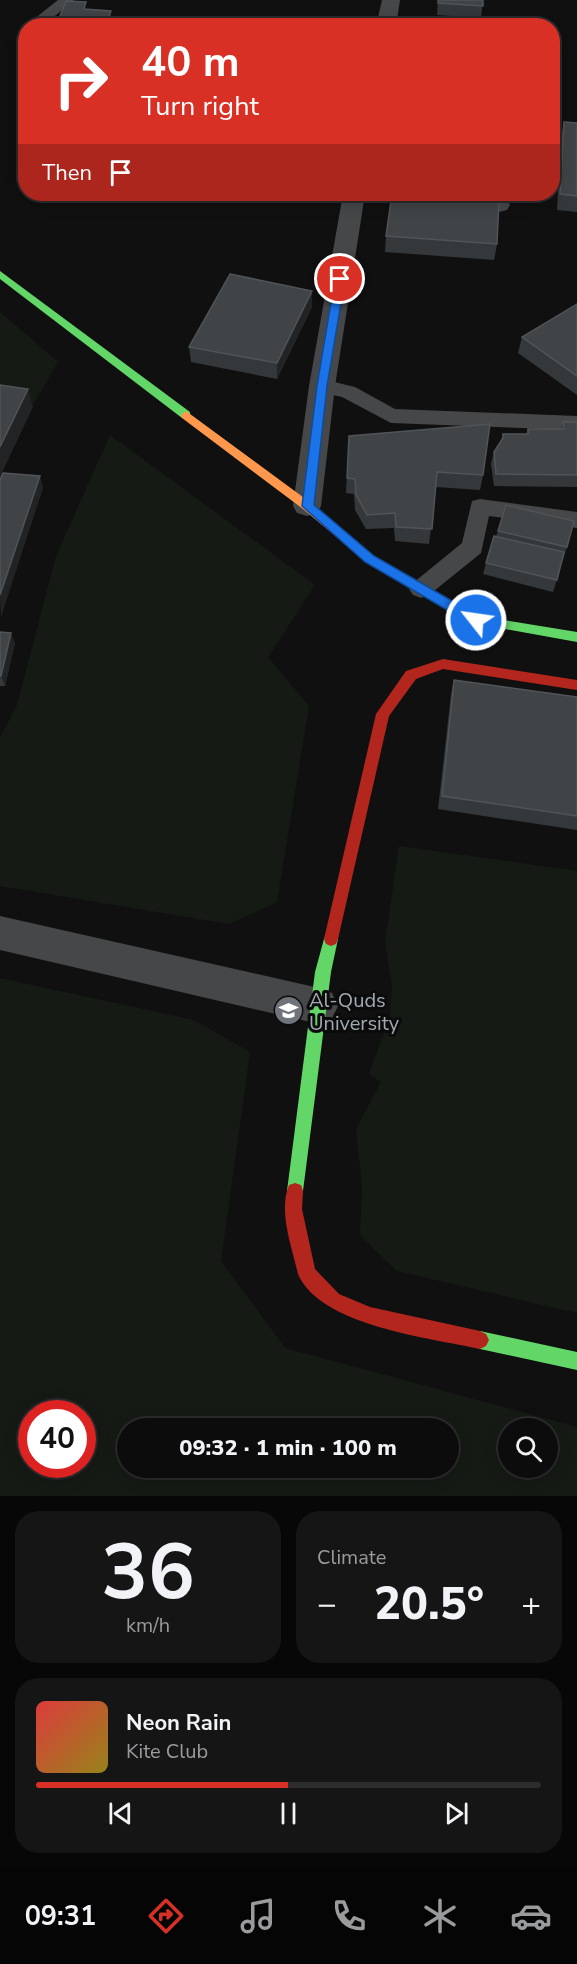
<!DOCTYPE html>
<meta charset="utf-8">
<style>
:root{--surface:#0c0c0d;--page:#151516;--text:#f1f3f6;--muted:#9a9b9d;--line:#2c2c2e;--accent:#d93025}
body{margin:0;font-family:"Nunito Sans",sans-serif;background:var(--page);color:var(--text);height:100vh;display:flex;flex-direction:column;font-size:22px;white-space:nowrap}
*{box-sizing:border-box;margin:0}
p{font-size:20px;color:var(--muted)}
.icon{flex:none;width:33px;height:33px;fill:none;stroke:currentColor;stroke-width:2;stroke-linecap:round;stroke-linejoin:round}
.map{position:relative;height:1496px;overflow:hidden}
.details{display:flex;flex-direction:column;gap:15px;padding:15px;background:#070707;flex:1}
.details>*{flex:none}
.banner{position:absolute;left:18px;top:18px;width:542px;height:183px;border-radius:24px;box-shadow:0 3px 15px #0003,0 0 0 2px var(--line);background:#d93025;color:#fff;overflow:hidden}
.tools{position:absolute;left:498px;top:1418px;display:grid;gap:12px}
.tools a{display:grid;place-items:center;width:60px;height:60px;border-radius:50%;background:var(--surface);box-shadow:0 3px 15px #0003,0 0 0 2px var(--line);font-size:30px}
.speed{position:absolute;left:18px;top:1400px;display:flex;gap:12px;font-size:30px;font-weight:700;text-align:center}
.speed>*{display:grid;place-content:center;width:78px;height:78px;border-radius:50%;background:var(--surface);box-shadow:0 3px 15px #0003,0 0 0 2px var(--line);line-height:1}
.speed .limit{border:9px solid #d22;background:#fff;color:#111}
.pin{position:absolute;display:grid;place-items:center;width:51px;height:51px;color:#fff;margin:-26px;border:3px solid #fff;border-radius:50%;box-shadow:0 2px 6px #0007}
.me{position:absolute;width:66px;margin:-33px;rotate:300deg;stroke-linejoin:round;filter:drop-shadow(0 0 4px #0008)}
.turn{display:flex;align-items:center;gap:21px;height:126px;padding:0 24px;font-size:27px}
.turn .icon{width:78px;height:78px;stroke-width:2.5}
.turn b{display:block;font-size:42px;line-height:51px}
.then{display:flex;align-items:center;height:57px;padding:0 24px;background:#0003;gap:12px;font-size:22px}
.big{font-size:45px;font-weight:800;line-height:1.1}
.details .tile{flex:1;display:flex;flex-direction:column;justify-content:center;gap:9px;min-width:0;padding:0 21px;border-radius:24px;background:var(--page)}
.details .dial{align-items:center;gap:0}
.dial b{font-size:78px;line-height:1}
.song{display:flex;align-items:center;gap:18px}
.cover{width:72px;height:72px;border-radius:9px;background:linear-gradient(135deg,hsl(0 70% 55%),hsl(50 70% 35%))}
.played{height:6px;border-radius:3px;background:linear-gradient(90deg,var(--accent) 50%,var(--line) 50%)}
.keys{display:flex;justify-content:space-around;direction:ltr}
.heat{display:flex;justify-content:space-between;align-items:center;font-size:33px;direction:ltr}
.details .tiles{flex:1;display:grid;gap:15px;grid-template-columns:1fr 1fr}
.tile:last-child{grid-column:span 2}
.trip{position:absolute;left:117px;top:1418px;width:342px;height:60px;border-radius:30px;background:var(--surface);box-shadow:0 3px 15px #0003,0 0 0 2px var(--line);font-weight:800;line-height:60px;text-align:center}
.menu{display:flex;height:96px;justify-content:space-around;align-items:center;background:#050505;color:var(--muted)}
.menu .icon{width:42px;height:42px}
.menu .selected{color:var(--accent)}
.menu b{font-size:27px;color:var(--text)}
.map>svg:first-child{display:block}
</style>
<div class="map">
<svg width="577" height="1496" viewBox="0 0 577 1496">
<rect width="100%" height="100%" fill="#101011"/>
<g fill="#161a15" fill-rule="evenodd">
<polygon points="0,312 58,362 27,415 0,409"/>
<polygon points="110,435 315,585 268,657 309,706 277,902 229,924 0,886 0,738 17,705 56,556"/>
<polygon points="399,846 577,871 577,1313 397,1271 360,1235 362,1185 356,1129 381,1082 369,1074 390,1017 392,987 385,942"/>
<path d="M0,978L194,1020L250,1052L221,1261L285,1348L577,1427V1496H0ZM32,1413H82V1464H32ZM128,1428H448V1467H128ZM508,1428H548V1467H508Z"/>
</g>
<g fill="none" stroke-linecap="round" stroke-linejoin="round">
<g fill="#454749" fill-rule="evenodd">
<polygon points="58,0 74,0 49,21 39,21 37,18 39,15"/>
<polygon points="322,379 355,387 395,409 577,416 577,430 391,423 342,397 315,391 312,386 315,381"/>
<polygon points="480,499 577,512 577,528 489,516 481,553 429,595 421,598 413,595 409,589 413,583 462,543 472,501"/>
</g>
<g fill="#454749" fill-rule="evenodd">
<polygon points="382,0 400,0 396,26 376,26"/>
<polygon points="343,194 365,194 335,386 321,506 317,513 307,516 297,513 293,506 309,386"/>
<path d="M376,194C414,190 470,191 507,200L510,205L507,210L499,212L387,201L379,199Z"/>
<polygon points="0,916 319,988 332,993 338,1006 332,1019 319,1024 0,950"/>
</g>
<g fill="#63d668" fill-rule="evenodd">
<polygon points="0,271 190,412 190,418 182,418 0,279"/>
<polygon points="374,557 479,616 577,632 577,642 472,623 370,565 368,562 370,559"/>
<polygon points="331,932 336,934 338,939 331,972 303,1191 301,1197 295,1199 289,1197 287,1191 315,972 324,939 326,934"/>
<polygon points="480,1331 577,1352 577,1370 480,1349 474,1346 471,1340 474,1334"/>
</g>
<polygon fill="#ff974d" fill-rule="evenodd" points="186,411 311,503 378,559 380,562 378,565 370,565 303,509 182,418 181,415"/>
<g fill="#b3261e" fill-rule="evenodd">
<polygon points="443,659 577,680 577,690 443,669 416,679 389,716 338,939 336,944 331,946 326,944 324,939 376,714 406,671"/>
<path d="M295,1183L301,1185L303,1191L302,1209L315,1269L339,1294L370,1307L480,1331L486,1334L489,1340L486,1346L480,1349C431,1338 320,1326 298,1274C292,1247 278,1212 289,1185Z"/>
</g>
</g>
<g fill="#35383a">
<polygon points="438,0 483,0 481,18 437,15"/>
<polygon points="564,122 577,123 577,212 557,210 561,138"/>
<polygon points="386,236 497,244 494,260 385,252"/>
<polygon points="577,304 577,395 518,353 522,337"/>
<polygon points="312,307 277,379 191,362 189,347"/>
<polygon points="563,422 577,422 577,487 494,486 491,464 494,452 501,441 503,434 526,434 528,429 561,429"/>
<polygon points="349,436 483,475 480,490 436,487 429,544 395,541 394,528 366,529 355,510 354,494 346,493"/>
<polygon points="498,531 567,547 553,592 483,574 486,563"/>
<polygon points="0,632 15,643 5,686 0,686"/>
<polygon points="454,680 577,697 577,830 438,809 451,695"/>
</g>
<g fill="#212324">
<polygon points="111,11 113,23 112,26 105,26"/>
<polygon points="312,291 312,307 277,379 277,363"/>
<polygon points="28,389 33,407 0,477 0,447"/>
<polygon points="40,476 43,488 1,617 0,595"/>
<polygon points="11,633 15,643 5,686 1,676"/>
</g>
<g fill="#414447" stroke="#505458" stroke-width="1.5">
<polygon points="438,0 483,0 483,6 438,3"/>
<polygon points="66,1 86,2 84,9 111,11 105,26 56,26"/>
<polygon points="564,122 577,123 577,196 560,194"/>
<polygon points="392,194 406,194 499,200 497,244 386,236"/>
<polygon points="230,274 312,291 277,363 189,347"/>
<polygon points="577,304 577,376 522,337"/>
<polygon points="0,385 28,389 0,447"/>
<polygon points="563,422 577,422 577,475 496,474 494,452 503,438 503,434 528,434 528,429 564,429"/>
<polygon points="490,424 483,475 437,472 432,529 396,527 395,513 367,515 356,495 355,479 347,478 349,436"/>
<polygon points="3,473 40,476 0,595 0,480"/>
<polygon points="506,505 574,521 567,547 498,531"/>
<polygon points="494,536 564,552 557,580 486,563"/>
<polygon points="0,632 11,633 1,676 0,676"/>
<polygon points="454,680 577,697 577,816 442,796"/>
</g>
<polygon fill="#1a73e8" stroke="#114b97" stroke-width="1.5" points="340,276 345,279 327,386 314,505 374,556 480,617 480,624 471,624 365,562 302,506 317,386 335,279"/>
<defs>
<symbol id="university-disc" viewBox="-11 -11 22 22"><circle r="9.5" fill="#6e747a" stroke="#0b0b0c"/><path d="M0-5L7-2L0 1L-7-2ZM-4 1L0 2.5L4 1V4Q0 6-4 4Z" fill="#fff"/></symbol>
</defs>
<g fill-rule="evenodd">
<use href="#university-disc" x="272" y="994" width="33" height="33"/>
</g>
<g text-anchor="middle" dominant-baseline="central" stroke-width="6" stroke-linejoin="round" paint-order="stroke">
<g font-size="20" fill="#a1aab2" stroke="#0b0b0c" text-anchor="start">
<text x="309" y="1000">Al-Quds<tspan x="309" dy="23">University</tspan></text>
</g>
</g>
</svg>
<div class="tools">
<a><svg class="icon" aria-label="search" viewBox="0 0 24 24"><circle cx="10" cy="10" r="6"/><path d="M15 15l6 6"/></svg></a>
</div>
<div class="speed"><div class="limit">40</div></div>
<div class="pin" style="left:340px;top:279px;background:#d93025"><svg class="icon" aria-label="arrive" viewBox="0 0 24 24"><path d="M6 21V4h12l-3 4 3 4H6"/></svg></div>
<svg class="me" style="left:476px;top:620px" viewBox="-20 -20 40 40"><circle r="17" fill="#1a73e8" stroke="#fff" stroke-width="3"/><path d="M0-11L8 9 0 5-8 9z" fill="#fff"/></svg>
<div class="trip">09:32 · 1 min · 100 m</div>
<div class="banner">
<div class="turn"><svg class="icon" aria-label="right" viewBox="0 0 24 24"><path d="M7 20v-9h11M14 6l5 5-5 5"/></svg><div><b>40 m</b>Turn right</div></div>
<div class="then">Then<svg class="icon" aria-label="arrive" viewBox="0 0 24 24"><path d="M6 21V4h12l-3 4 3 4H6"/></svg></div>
</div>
</div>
<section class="details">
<div class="tiles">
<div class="tile dial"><b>36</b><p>km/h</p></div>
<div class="tile"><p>Climate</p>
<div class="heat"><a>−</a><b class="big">20.5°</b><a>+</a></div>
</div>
<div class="tile">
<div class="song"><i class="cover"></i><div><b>Neon Rain</b><p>Kite Club</p></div></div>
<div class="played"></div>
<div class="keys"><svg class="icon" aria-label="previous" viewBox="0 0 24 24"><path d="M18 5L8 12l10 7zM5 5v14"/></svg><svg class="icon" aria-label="pause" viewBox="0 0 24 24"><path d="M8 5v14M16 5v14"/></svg><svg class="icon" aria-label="next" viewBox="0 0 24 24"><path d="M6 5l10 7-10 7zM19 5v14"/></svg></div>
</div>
</div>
</section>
<nav class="menu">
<b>09:31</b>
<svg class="icon selected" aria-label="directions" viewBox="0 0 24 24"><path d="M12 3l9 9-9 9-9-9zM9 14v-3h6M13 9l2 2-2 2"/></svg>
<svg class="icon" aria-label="music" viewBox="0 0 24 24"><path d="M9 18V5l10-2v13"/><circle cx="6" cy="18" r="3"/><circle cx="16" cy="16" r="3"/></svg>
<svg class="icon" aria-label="phone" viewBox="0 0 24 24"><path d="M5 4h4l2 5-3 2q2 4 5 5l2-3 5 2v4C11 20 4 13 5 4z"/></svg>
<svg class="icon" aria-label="climate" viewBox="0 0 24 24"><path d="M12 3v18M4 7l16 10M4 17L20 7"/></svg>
<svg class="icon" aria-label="car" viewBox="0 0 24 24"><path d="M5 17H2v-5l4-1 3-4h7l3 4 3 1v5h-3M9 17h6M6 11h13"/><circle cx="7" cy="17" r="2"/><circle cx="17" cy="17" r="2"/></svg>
</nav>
